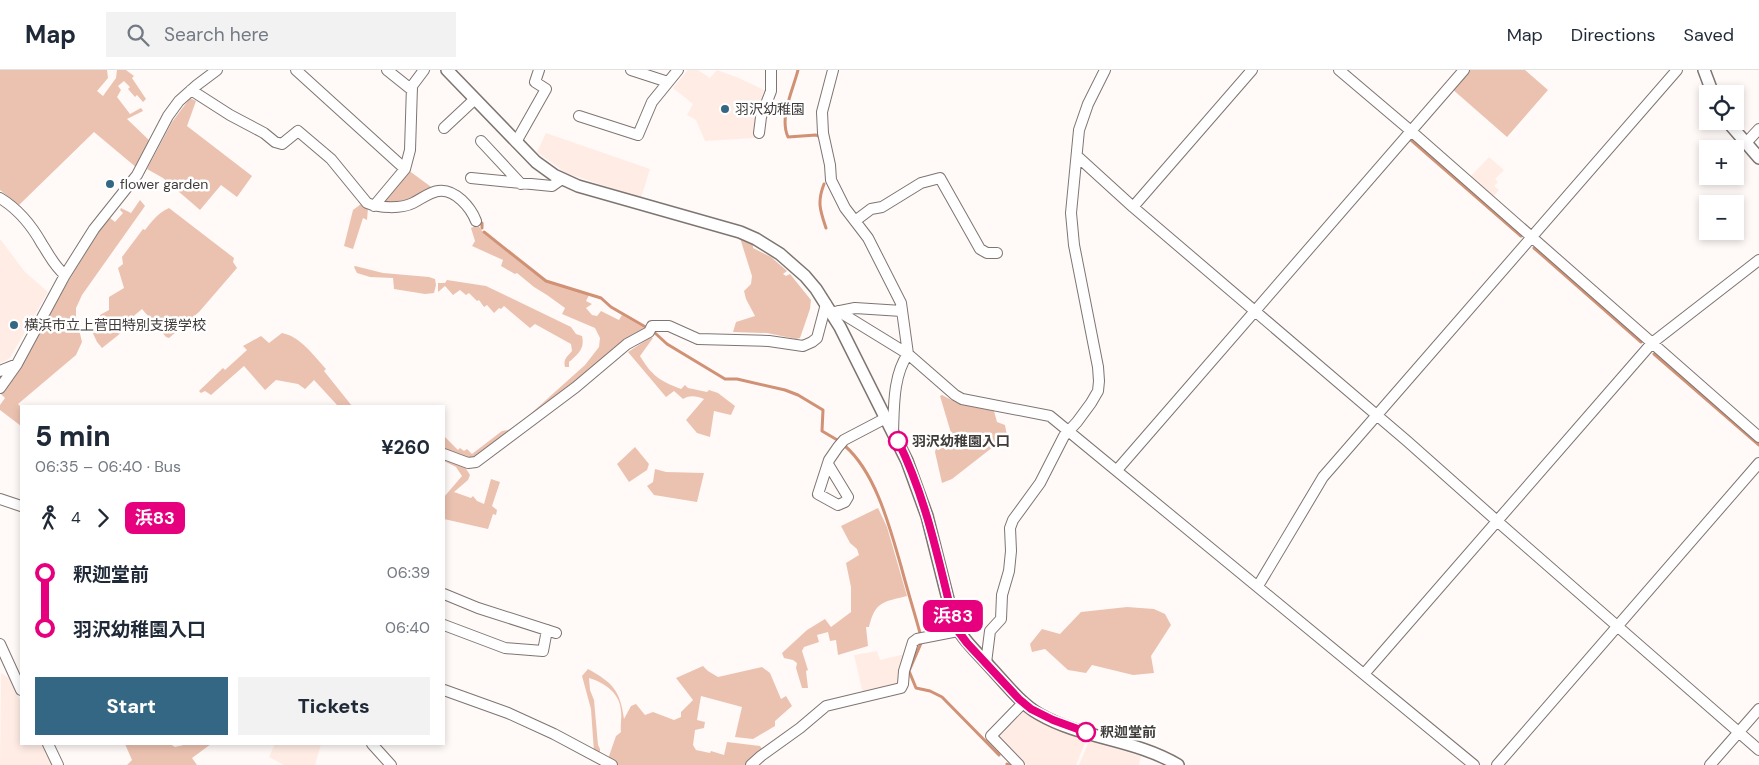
<!DOCTYPE html>
<html lang="en">
<head>
<meta charset="utf-8">
<style>
  :root { --surface:#fff; --page:#f2f2f3; --text:#1f2937; --muted:#747a83; --line:#e0e1e3; --accent:#336783 }
  body { margin:0; font-family:"DM Sans","Noto Sans JP",sans-serif; background:var(--page); color:var(--text); height:100vh; display:flex; flex-direction:column; font-size:19px; white-space:nowrap }
  * { box-sizing:border-box; margin:0 }
  p { font-size:16px; color:var(--muted) }
  .icon { flex:none; width:28px; height:28px; fill:none; stroke:currentColor; stroke-width:2; stroke-linecap:round; stroke-linejoin:round }
  .map { position:relative; flex:1; overflow:hidden }
  .drawer { position:absolute; left:20px; top:335px; width:425px; height:340px; display:flex; flex-direction:column; background:var(--surface); border-radius:0px; box-shadow:0 2px 8px #0003 }
  .drawer>* { flex:none }
  .badge { padding:0 10px; border-radius:8px; font-size:18px; line-height:32px }
  .buttons { position:absolute; left:1699px; top:15px; display:grid; gap:10px }
  .buttons a { display:grid; place-items:center; width:45px; height:45px; border-radius:0px; background:var(--surface); box-shadow:0 2px 8px #0003; font-size:25px }
  .map>.badge { position:absolute; translate:-50% -50%; box-shadow:0 0 0 2px #fff }
  .legs { display:flex; align-items:center; gap:8px; height:55px; padding:0 15px; font-size:16px }
  .legs p { margin-inline-start:auto }
  .headline { display:flex; align-items:center; justify-content:space-between; height:85px; padding:0 15px }
  h1 { font-size:28px; font-weight:800; line-height:38px }
  .button { display:flex; gap:10px; margin-top:auto; padding:10px 15px }
  .button a { flex:1; height:58px; border-radius:0px; background:var(--accent); color:#fff; font-size:20px; font-weight:800; line-height:58px; text-align:center }
  .button a+a { background:var(--page); color:var(--text) }
  ul { padding:0 15px; list-style:none }
  li { display:flex; align-items:center; gap:18px; height:55px; font-size:19px }
  li i { display:grid; place-items:center; width:8px; height:100%; margin:0 6px; background:currentColor }
  li i::after { content:''; width:12px; height:12px; margin:-6px; border:4px solid; border-radius:50%; background:var(--surface) }
  li p { margin-inline-start:auto }
  li:first-child i { background:linear-gradient(#0000 50%,currentColor 0) }
  li:last-child i { background:linear-gradient(currentColor 50%,#0000 0) }
  header { display:flex; align-items:center; gap:30px; box-sizing:border-box; height:70px; padding:0 25px; background:var(--surface); border-bottom:1px solid var(--line) }
  header strong { font-size:24px }
  nav { display:flex; gap:28px; margin-inline-start:auto; font-size:18px }
  .search { width:350px; height:45px; background:var(--page); display:flex; align-items:center; gap:12px; box-sizing:border-box; padding:0 18px; border-radius:0px; color:var(--muted); font-size:19px }
  .map>svg:first-child { display:block }
  .built { fill:#ffede5 }
  .green { fill:#ebc2b0 }
  .lines { fill:none; stroke-linecap:round; stroke-linejoin:round }
  .stream { stroke:#d09175; stroke-width:3 }
  .minor-casing { stroke:#7e7572; stroke-width:12 }
  .tertiary-casing { stroke:#7e7572; stroke-width:14 }
  .minor { stroke:#fff; stroke-width:10 }
  .tertiary { stroke:#fff; stroke-width:11 }
  .line-1-casing { stroke:#fff; stroke-width:11 }
  .line-1 { stroke:#e6007e; stroke-width:8 }
  .poi-dot { fill:#336783; stroke:#fff; stroke-width:2 }
  .stop-1-dot { fill:#fff; stroke:#e6007e; stroke-width:2.5 }
  .labels { text-anchor:middle; dominant-baseline:central; stroke-width:5; stroke-linejoin:round; paint-order:stroke }
  .poi-label { font-size:14px; fill:#403c3a; stroke:#fff; text-anchor:start }
  .stop-label { font-size:14px; font-weight:bold; fill:#403c3a; stroke:#fff; text-anchor:start }
</style>
</head>
<body>
<header>
<strong>Map</strong>
<div class="search"><svg class="icon" aria-label="search" viewBox="0 0 24 24"><circle cx="10" cy="10" r="6"/><path d="M15 15l6 6"/></svg>Search here</div>
<nav><a>Map</a><a>Directions</a><a>Saved</a></nav>
</header>
<div class="map">
<svg width="1759" height="695" viewBox="0 0 1759 695">
  <rect width="100%" height="100%" fill="#fff9f7"/>
  <!-- built -->
  <path class="built" d="M688,0h10l12,8 7,-8 22,8 25,12 -7,24 -3,15 1,9 -50,3 -9,-21 -9,-5 6,-11 -20,-16z
    M546,63l104,36 -9,29 -75,-25 -29,-21z
    M1489,87l15,13 -9,9 3,3 -4,4 5,4 -6,7 -23,-20z
    M0,169l25,33 23,20 -38,66 -10,6z
    M877,581l3,9 25,-6 -8,32 -34,8 -9,-39z
    M1,603l9,6 11,23v42h21l11,21h-53z
    M1023,638l16,11 47,21 -10,25h-48l-6,-3 -26,-25z
    M1089,671l52,15 -2,9h-60z
    M275,674h46l-6,21h-31l-15,-8z"/>
  <!-- green -->
  <path class="green" d="M0,0h107l1,8 -11,13 6,5 13,-18 1,-8h9l8,6 -2,2 14,21 -3,3 -6,-7 -2,2 -7,-8 2,-2 -6,-6 -6,5 3,4 -4,7 13,17 11,-6 2,3 -16,8 24,23 -14,26 -43,-36 -75,73 -19,-15z
    M1467,0h58l23,20 -41,47 -56,-49z
    M190,28l6,3 -9,25 65,50 -15,21 -16,-12 -21,25 -37,-32 -16,-9 25,-47z
    M408,100l26,19 -23,12 -32,3z
    M140,130l5,6 -63,89 -6,13v9l6,25 -6,13 -58,49 3,3v19l-21,-16v-5l5,-7 -5,-5c23,-22 30,-47 46,-74 17,-30 35,-59 54,-89l10,-12 5,4 8,-9 -3,-3 1,-2 10,5z
    M361,134l2,3 5,1 -1,12 -4,-2 -10,31 -9,-3 9,-36z
    M169,138l65,50 -1,4 4,6 -38,44 -30,26 -3,-1 -24,-28 -19,16 3,4 -24,19 -5,-6 -6,-13 9,-5v-9l9,-5v-13l15,-9 -6,-20 5,-4 -1,-7 21,-28 2,1c7,-9 13,-17 24,-22z
    M478,155l6,9 61,47 44,14 -3,6 6,3 -6,4 6,7 5,1 4,-5 18,9 3,-5 24,14 -137,106 -35,22 -5,1 -25,-9v-13l14,14 2,-2 4,3 3,-2 5,5 30,-23 6,-1 9,-4 68,-61 14,-18 1,-9 -5,-10 -33,-14 3,-6 -18,-13 -13,-8 -17,-14 -2,1 -14,-8 2,-6 -31,-14 3,-5 -4,-13z
    M740,168l13,6v4l18,9 16,14 -4,3 3,2 4,-2 21,26 -1,9 -10,29 -4,1 -29,-6 -34,-1 3,-10 19,-6 -9,-17 -2,-8 7,-7 1,-8z
    M355,196l28,7 46,4 6,2 1,6 -2,8 -9,1 -31,-5 -1,-11 -23,-1 -13,-4 -3,-6z
    M447,210l39,6 85,41 5,7 6,2c3,13 -4,18 -13,26v5h-4c-2,-8 2,-10 7,-16l-1,-7 -36,-20 -5,4 -26,-22 -3,3 -2,-1 -5,5 -7,-8 -3,2 -5,-7 -2,1 -8,-8 -3,2 -6,-5 -7,5 -8,-9 -7,6v-9h7z
    M282,263c19,4 31,22 44,36l-2,2 28,35h-14l-24,-26 -9,9 -7,-5 -22,-4 -11,10 -21,-24 -33,29 -6,-4 -4,2 -2,-2 24,-23 2,2 22,-20 -4,-4 18,-10 8,7z
    M651,267l2,1 -13,18c12,20 20,25 41,33l4,-4 3,3 19,4 2,-2 9,3 17,13 -4,9 -17,-4 -4,26 -13,-4 -11,-13 18,-21c-8,-3 -14,-4 -21,0l-9,-8 -8,6 -38,-45z
    M942,325l17,9 35,7 3,11 8,3 2,11 -55,43 -10,4 -7,-31 4,-14 12,-5 -11,-37z
    M635,377l14,17 -2,6 -18,12 -12,-18z
    M444,387l19,7 7,11 -2,5 -14,12 17,6 2,-2 4,5 7,3 7,-25 9,3 -8,24 5,4 -1,5 -3,-1 -5,15 -44,-10v-22l18,-21 -6,-9 -12,-6z
    M655,399l11,3 38,1 -7,29 -43,-7 -7,-9 6,-4z
    M878,438l9,19 20,69c-23,6 -32,5 -38,31h-3l2,19 -30,9 -2,-15 -6,1 -2,-9 -11,3 2,7 -15,5 -2,4 6,19 -2,1 2,17h-6l-6,-20 1,-5 -4,-3 -9,-2 -2,-5 25,-23 18,-11 6,8 20,-15v-25l-5,-24 13,-8 -2,-6 -7,-6 -9,-17z
    M1127,537l27,2 11,5 6,11 -20,31 3,17 -21,2 -41,-10 -6,8 -18,-3 -23,-21 -13,3 -2,-8 12,-15 18,5 21,-22z
    M703,596l5,5 10,6 44,-10 8,6 11,26 5,-3 6,10 -17,15v5l-22,13 -18,-2 7,-30 -41,-11 -4,24 8,2 -1,6 -9,2 -2,15 3,5 14,3 1,-2 13,4 3,-13 33,4 2,3 -16,16h-128l-10,-6 8,-23 5,-4c-1,-7 1,-14 0,-21 -1,-18 -16,-28 -32,-33l1,12 4,10 4,45 2,4v6l-6,-3 -3,-43 -9,-33 6,-7c25,14 32,21 36,50l7,-13 5,-2 9,11 8,-3 21,8 7,-3v-5l12,-12 -17,-22z
    M125,674h45l5,3 13,-3h23l-19,14 5,7h-70l5,-5z"/>
  <g class="lines">
    <!-- stream -->
    <path class="stream" d="M798,0c-5,20 -19,47 -10,67l28,-2 2,1
      M1411,70l110,96
      M824,114c-7,18 -4,26 2,44
      M482,153v5
      M484,162l62,49 55,17 10,9 38,22
      M1534,178l107,94
      M655,263l12,11 58,35h12l48,11 13,5 25,15 -1,21 17,10
      M1654,284l105,91
      M845,376c31,27 45,82 56,120 6,23 13,45 19,67
      M922,571l-13,30 7,17 14,3 12,6 57,58
      M1007,694l2,1"/>
    <defs>
      <path id="minor" d="M296,0l109,99
        M387,0l25,20
        M631,0l37,12
        M833,0l-11,42 1,21 7,32 1,15 14,28 23,30 33,65 7,51c-15,21 -14,53 -15,78
        M1339,0l72,61 348,306
        M191,20l39,25 34,18 11,9 7,2 16,-13 33,28 36,44c12,5 34,6 46,0 8,-4 17,-11 25,-12 17,-3 33,17 38,30
        M579,46l59,19 14,-33 26,-32
        M444,58l31,-29
        M759,63l2,-16 10,-26v-21
        M481,71l40,43
        M516,72l30,-53 -11,-7 4,-12
        M1745,74l14,-15
        M1077,86l56,51 274,234 90,80 262,229
        M471,108l81,8 10,-7
        M0,128c18,11 32,28 42,46 8,12 12,22 23,31
        M374,136l31,-37 5,-19 2,-64 12,-16
        M1133,137l119,-137
        M855,151l16,-12 11,-2 39,-24 19,-5 40,71 7,4h10
        M838,241l70,43 47,41 7,4 88,17 424,349
        M835,242l20,-4 47,3
        M0,301l17,-7 48,-89 29,-46 43,-54 31,-59 11,-15 18,-16 20,-15
        M0,318l17,-24
        M444,384l24,9 8,-1 100,-75 51,-43 22,-12 3,-6h17l29,13 71,2 34,5 9,-4 5,-4 9,-34
        M828,394l20,33 -3,5 -7,3 -20,-11 11,-34 9,-13 6,-7 42,-22
        M1117,400l347,-400
        M0,429l21,7
        M1258,516l65,-109 354,-407
        M444,524l34,14 78,25
        M444,555l61,23 38,3 4,-21
        M0,574l21,46
        M986,593l4,-32 11,-12 1,-24 7,-24 2,-20 -1,-23 3,-8 27,-37 24,-47 13,-14 14,-19 7,-12 1,-10 -1,-14 -24,-122 -3,-32 8,-83 9,-26 17,-34
        M1364,604l288,-331 107,-83
        M444,620l64,23 46,21 58,31
        M48,674l10,21
        M372,674l19,21
        M751,695l10,-9 39,-28 26,-22 75,-18 2,-4 1,-13 9,-29 4,-3 41,-8
        M1019,695l-28,-29 33,-34
        M1497,695l262,-302
        M1710,695l49,-56"/>
      <path id="tertiary" d="M447,0l89,92 18,13 24,11 162,46 16,7 24,15 25,22 11,13 24,38 67,134 20,55 26,103c8,20 23,32 37,48 15,16 30,36 49,47 43,25 96,25 139,51
        M1704,0l9,24
        M1727,51l32,37"/>
    </defs>
    <!-- minor casing -->
    <use href="#minor" class="minor-casing"/>
    <!-- tertiary casing -->
    <use href="#tertiary" class="tertiary-casing"/>
    <!-- minor -->
    <use href="#minor" class="minor"/>
    <!-- tertiary -->
    <use href="#tertiary" class="tertiary"/>
  </g>
  <g class="lines">
    <defs>
      <path id="line-1" d="M898,371c28,57 40,117 55,178l5,12 9,12 52,56 12,10 22,11 33,12"/>
    </defs>
    <!-- line-1 casing -->
    <use href="#line-1" class="line-1-casing"/>
    <!-- line-1 -->
    <use href="#line-1" class="line-1"/>
  </g>
  <!-- markers -->
  <g class="poi-dot">
    <circle cx="725" cy="39" r="5"/>
    <circle cx="110" cy="114" r="5"/>
    <circle cx="14" cy="255" r="5"/>
  </g>
  <g class="stop-1-dot">
    <circle cx="898" cy="371" r="9"/>
    <circle cx="1086" cy="662" r="9"/>
  </g>
  <g class="labels">
    <!-- poi labels -->
    <g class="poi-label">
      <text x="735" y="39">羽沢幼稚園</text>
      <text x="120" y="114">flower garden</text>
      <text x="24" y="255">横浜市立上菅田特別支援学校</text>
    </g>
    <!-- stop labels -->
    <g class="stop-label">
      <text x="912" y="371">羽沢幼稚園入口</text>
      <text x="1100" y="662">釈迦堂前</text>
    </g>
  </g>
</svg>
<div class="buttons">
<a><svg class="icon" aria-label="locate" viewBox="0 0 24 24"><circle cx="12" cy="12" r="6"/><path d="M12 2v4M12 18v4M2 12h4M18 12h4"/></svg></a>
<a>+</a>
<a>−</a>
</div>
<b class="badge" style="left:953px;top:546px;background:#e6007e;color:#fff">浜83</b>
<section class="drawer">
<div class="headline"><div><h1>5 min</h1><p>06:35 – 06:40 · Bus</p></div><b>¥260</b></div>
<div class="legs"><svg class="icon" aria-label="walk" viewBox="0 0 24 24"><circle cx="13" cy="4" r="2"/><path d="M13 8l-2 6 4 7M11 14l-3 7M7 12l3-4h3l4 4"/></svg>4<svg class="icon" aria-label="forward" viewBox="0 0 24 24"><path d="M9 5l7 7-7 7"/></svg><b class="badge" style="background:#e6007e;color:#fff">浜83</b></div>
<ul>
<li><i style="color:#e6007e"></i><b>釈迦堂前</b><p>06:39</p></li>
<li><i style="color:#e6007e"></i><b>羽沢幼稚園入口</b><p>06:40</p></li>
</ul>
<div class="button"><a>Start</a><a>Tickets</a></div>
</section>
</div>
</body>
</html>
